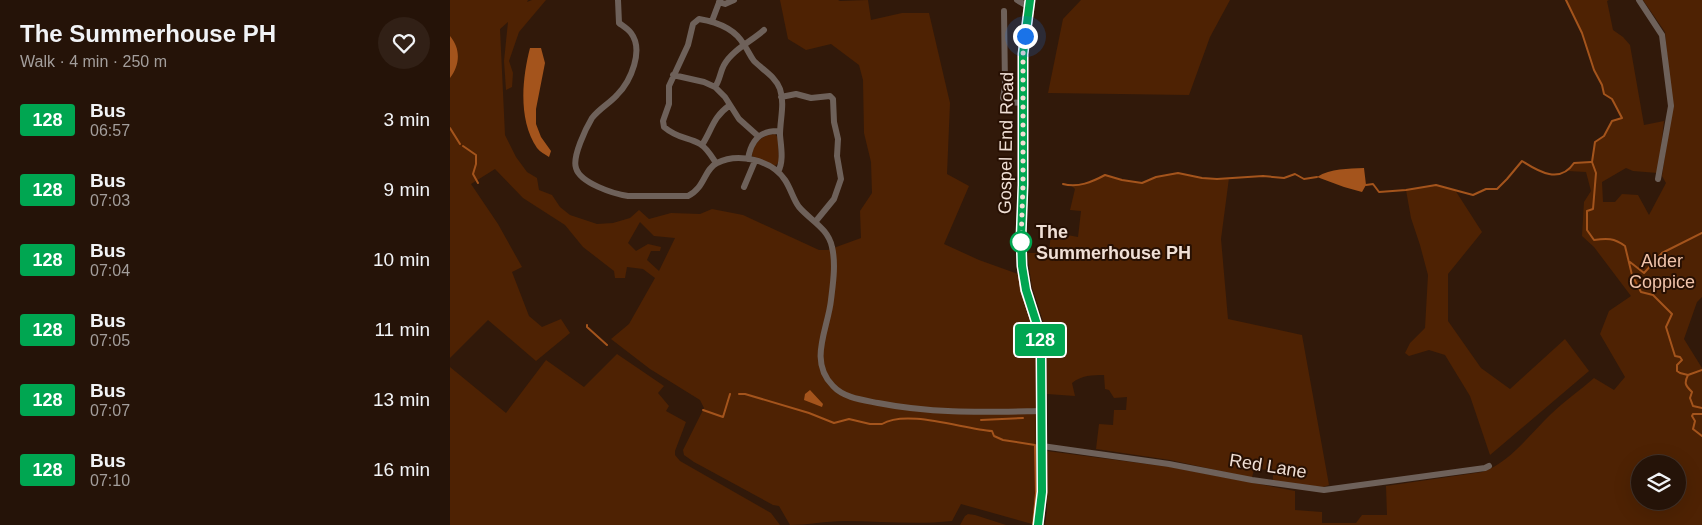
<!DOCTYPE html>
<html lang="en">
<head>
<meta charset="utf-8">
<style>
  :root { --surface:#251308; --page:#312016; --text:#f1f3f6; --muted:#a39e9c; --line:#423229 }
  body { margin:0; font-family:Helvetica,sans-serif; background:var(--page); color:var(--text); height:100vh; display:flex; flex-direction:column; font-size:19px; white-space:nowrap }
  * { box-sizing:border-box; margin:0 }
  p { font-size:16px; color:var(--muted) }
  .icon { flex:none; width:28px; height:28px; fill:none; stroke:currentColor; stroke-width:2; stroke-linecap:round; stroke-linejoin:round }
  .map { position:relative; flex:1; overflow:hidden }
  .sheet { display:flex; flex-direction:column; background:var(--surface); width:450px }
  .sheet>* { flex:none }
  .badge { padding:0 10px; border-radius:4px; font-size:18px; line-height:32px }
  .tools { position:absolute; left:1181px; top:455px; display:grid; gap:10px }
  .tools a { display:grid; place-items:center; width:55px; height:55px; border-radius:50%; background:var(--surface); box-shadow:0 5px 20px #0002,0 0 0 1px var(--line); font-size:25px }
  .you { position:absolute; width:25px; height:25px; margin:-12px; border:4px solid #fff; border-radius:50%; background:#1a73e8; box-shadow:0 0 0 8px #1a73e833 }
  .map>.badge { position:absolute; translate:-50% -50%; box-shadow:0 0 0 2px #fff }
  .round { display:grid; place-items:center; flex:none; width:52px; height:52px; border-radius:26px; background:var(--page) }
  .headline { display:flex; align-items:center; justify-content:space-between; height:85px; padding:0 20px }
  h1 { font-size:24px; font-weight:800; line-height:38px }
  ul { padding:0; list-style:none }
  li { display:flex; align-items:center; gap:15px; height:70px; padding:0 20px }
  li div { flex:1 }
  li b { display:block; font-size:19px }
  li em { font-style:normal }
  li .badge { min-width:55px; font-weight:700; text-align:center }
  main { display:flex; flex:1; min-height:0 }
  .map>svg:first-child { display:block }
  .green { fill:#4e2203; fill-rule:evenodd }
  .water { fill:#a4541c }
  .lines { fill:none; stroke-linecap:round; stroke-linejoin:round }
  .stream { stroke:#a4541c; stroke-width:2 }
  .minor { stroke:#6e615a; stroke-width:6 }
  .primary { stroke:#bea293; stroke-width:10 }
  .line-casing { stroke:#fff; stroke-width:11 }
  .line { stroke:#00a651; stroke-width:8 }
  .walk { stroke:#f0dfd5; stroke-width:5; stroke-dasharray:0 9 }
  .stop-dot { fill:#fff; stroke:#00a651; stroke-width:2.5 }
  .labels { text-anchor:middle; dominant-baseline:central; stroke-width:4; stroke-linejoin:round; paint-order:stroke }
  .street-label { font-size:18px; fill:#f0dfd5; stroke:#271003 }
  .stop-label { font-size:18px; font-weight:bold; fill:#f0dfd5; stroke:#271003; text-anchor:start }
  .park-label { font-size:18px; fill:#f0c3aa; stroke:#271003 }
</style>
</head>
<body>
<main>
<section class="sheet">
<div class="headline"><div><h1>The Summerhouse PH</h1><p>Walk · 4 min · 250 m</p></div><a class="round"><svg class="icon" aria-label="heart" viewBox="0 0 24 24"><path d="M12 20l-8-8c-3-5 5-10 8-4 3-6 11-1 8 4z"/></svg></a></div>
<ul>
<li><span class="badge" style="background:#00a651;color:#fff">128</span><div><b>Bus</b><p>06:57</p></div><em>3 min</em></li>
<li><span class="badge" style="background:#00a651;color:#fff">128</span><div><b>Bus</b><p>07:03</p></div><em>9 min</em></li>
<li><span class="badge" style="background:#00a651;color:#fff">128</span><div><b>Bus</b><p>07:04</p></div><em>10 min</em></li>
<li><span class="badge" style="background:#00a651;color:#fff">128</span><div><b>Bus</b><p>07:05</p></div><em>11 min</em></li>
<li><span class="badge" style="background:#00a651;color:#fff">128</span><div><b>Bus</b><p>07:07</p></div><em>13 min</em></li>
<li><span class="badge" style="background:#00a651;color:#fff">128</span><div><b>Bus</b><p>07:10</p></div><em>16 min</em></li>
</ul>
</section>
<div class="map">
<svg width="1252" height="525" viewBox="0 0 1252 525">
  <rect width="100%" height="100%" fill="#31190a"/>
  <!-- green -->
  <path class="green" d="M0,0h78l-1,2 5,-2h14l-27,32 -10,29 4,12 -1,14 -6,3 -2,-29 4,-39 -8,7 5,106 11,22 11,15 10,6 2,12 13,5 8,12 10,8 27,9 16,-1 17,-5 9,-8 10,9 22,-6 29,1 12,-5 31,6 76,35h9l33,-12 -1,-27 12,-18 -1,-31 -7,-29 -1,-53 -4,-15 -28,-21 -25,6 -18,-11 -8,-39h58l2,1 28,-1 3,20 31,-7h27l21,90 -3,71 22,12 -25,58 35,16 42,15 15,70 1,101 -2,64 -3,14 -71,-20 -9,17c-36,4 -72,0 -108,0 -18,0 -36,4 -54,4l-11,-19 -6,-1 -79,-43 -10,-7 -1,-5 21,-42 -4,-8 -50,-31 -39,-30 18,-15 26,-46 -12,-9 -16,-2 -2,11h-10l-1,-7 -31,-24 -18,-22 -42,-27 -28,-29 -24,15 27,40 24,43 -10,5 17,44 13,11 19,-8 9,14 -34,28 -48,-41 -38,38zM190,222l14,14 21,2 -16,33 -12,-11 4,-9h9l1,-4 -13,-3 -12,7 -8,-8z
    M631,0h149l-20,37 -21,58 -141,-2 15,-74z
    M1116,0h43l-2,1 6,29 10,7 7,8 14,80 20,-4 -6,52 -25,-2 -7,-3 -24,14 1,20h12l7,-8 16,1 11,20 17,-32 -4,-7 10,-68 -7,-76 -22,-32h59v297l-5,5 -13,37 18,29v157h-657l2,-15v-59l123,16 125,24v19l27,2v11h34l6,-8h25l-1,-29 96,-14c26,-9 43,-32 62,-51 15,-16 34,-29 50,-43l20,12 11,-13 -25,-43 9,-23 22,-15 -37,-49 -12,-11 2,-34 7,-11 -5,-19 -18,-1 6,-8 18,-1 3,-20 9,-6 8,-15 9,-3 -9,-19 -8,-5 -2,-9 -8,-15 -12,-37zM1190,464h38v37h-38z
    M325,134l3,4 1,24 -4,4 -23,-10c1,-13 10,-21 23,-22z
    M728,173l24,5h27l-8,61 7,80 74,16 27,150 -6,2 -50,-6v-11l-19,-1 -2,9 -82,-18 -74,-11 3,-25 14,1 1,-15h12l1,-13 -13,1 -5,-8 -4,-1 -1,-14c-12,0 -22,0 -32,8l3,13 -28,-2v-43l-4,-30 -11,-34 -5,-34h22l2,-21 27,5 3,-26 -11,-1 5,-21 -3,-3 21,-4 12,-7 17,5 20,3 14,-6z
    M986,185l19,5 27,42 -34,42v47l33,47 29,21 55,-50 24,32 -99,84 -20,-59 -25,-41 -16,-5 -20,6 -4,-3 5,-10 15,-15 3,-53 -8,-30 -9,-27 -5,-28z
    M167,354l47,32 -6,7 11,13 -3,5 20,11 -11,29v4l5,6 91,52 9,12h-330v-158l56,46 40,-53 38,27z
    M518,514l7,1 31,10h-46l5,-9z"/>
  <!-- water -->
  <path class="water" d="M0,36c11,13 10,29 0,42z
    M80,48h11l4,15 -9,46v15l5,13 10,14 -2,6c-4,-3 -9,-5 -12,-9 -19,-28 -15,-69 -7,-100z
    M914,168l2,17 -4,7 -18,-5 -27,-10c14,-9 31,-8 47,-9z
    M360,390l13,14 -1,3 -18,-7 1,-6z"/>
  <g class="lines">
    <!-- stream -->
    <path class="stream" d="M1116,0l16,33 12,37 8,15 2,9 8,5 10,19 -10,3 -8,15 -9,6 -3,20 4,11 -3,36 -6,2v19l7,10c13,-2 20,-2 31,6l7,29 9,17 12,3 19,19 -6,13 9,29 5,1 2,3 -5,5v6l3,2 8,2c-4,8 -3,10 4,17l-2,6 3,8 9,2
      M0,128l10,16
      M13,146l13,9v9l-3,10 5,9
      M613,184c15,4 29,-2 42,-9l17,5 20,3 14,-6 22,-4 24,5 15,1 46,-3 21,2 11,-4 9,5 13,-2
      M916,185l7,-1 6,8 27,-2 30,-5 37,10 13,-6h11l10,-10 15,-18c17,11 38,23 52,2l17,-1
      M1180,262l14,11 18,-20 40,-20
      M137,325v2l20,18
      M1238,375l14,-5
      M289,394h6l64,19 25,10 15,-4 21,5h12c25,-15 81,5 110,7l2,5 9,4 32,5 1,48 -3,32
      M253,410l20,7 7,-23
      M1252,414h-9l-1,2 3,5 -2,8 9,7
      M531,420l42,-2"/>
    <!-- minor -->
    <path class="minor" d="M168,0l1,23c4,3 9,6 12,10 13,17 0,48 -14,62 -7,8 -18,14 -25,23 -6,10 -20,39 -16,50 4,15 38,26 52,28h60c17,-8 16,-27 29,-33 21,-11 55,-3 68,17 6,9 8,19 14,27 12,14 29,21 33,40 4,17 1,36 -1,53 -3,29 -23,61 2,86 11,12 30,14 45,17 56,11 106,9 163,8
      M567,0l12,7
      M1189,0l23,35 9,71 -13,73
      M269,2l6,2 9,-4
      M554,11l1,75 -2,12 5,4 15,1
      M262,21l8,-21
      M223,75l31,7 11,5 10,10 14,22 19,17
      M265,87c5,-7 5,-15 9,-22 8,-15 28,-24 40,-35
      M331,97l15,-3 15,4 19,-2 3,3 1,23 4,17 -1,17 4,23 -7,20 -18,22
      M252,145c11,-17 10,-27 28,-40
      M298,159c3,-19 12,-29 32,-28
      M266,163c-4,-6 -9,-15 -16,-19 -12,-7 -22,-5 -36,-17l-1,-6 6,-17v-18l19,-41 5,-21 6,-5c18,3 36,9 45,26 4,5 6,11 10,16 9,9 21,15 26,28 5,15 0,30 0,46 1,12 4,26 -2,37
      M294,187l11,-26
      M592,446l127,18 83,16 72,10 161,-22 4,-2"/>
    <!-- primary -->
    <path class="primary" d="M580,0l-7,54v131l-2,52 1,29 3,24 15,44 1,19 1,139 -4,33"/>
  </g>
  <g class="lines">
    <defs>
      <path id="line" d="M580,0l-7,54v131l-2,52 1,29 4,24 14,44 1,18 1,140 -4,33"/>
    </defs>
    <!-- line casing -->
    <use href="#line" class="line-casing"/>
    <!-- line -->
    <use href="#line" class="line"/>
    <!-- walk -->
    <path class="walk" d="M571,242l2,-57v-131l2,-18"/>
  </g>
  <!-- markers -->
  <circle class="stop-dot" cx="571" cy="242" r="10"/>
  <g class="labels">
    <!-- street labels -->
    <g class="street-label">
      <text transform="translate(556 143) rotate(-89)">Gospel End Road</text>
      <text transform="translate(818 466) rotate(9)">Red Lane</text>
    </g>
    <!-- stop labels -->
    <g class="stop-label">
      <text x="586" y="232">The<tspan x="586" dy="21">Summerhouse PH</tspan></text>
    </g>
    <!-- park labels -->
    <g class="park-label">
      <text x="1212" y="261">Alder<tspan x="1212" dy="21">Coppice</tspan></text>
    </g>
  </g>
</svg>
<div class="tools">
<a><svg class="icon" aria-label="layers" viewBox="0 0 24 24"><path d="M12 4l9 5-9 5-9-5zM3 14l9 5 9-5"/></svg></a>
</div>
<div class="you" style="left:575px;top:36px"></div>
<b class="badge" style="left:590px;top:340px;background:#00a651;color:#fff">128</b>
</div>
</main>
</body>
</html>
